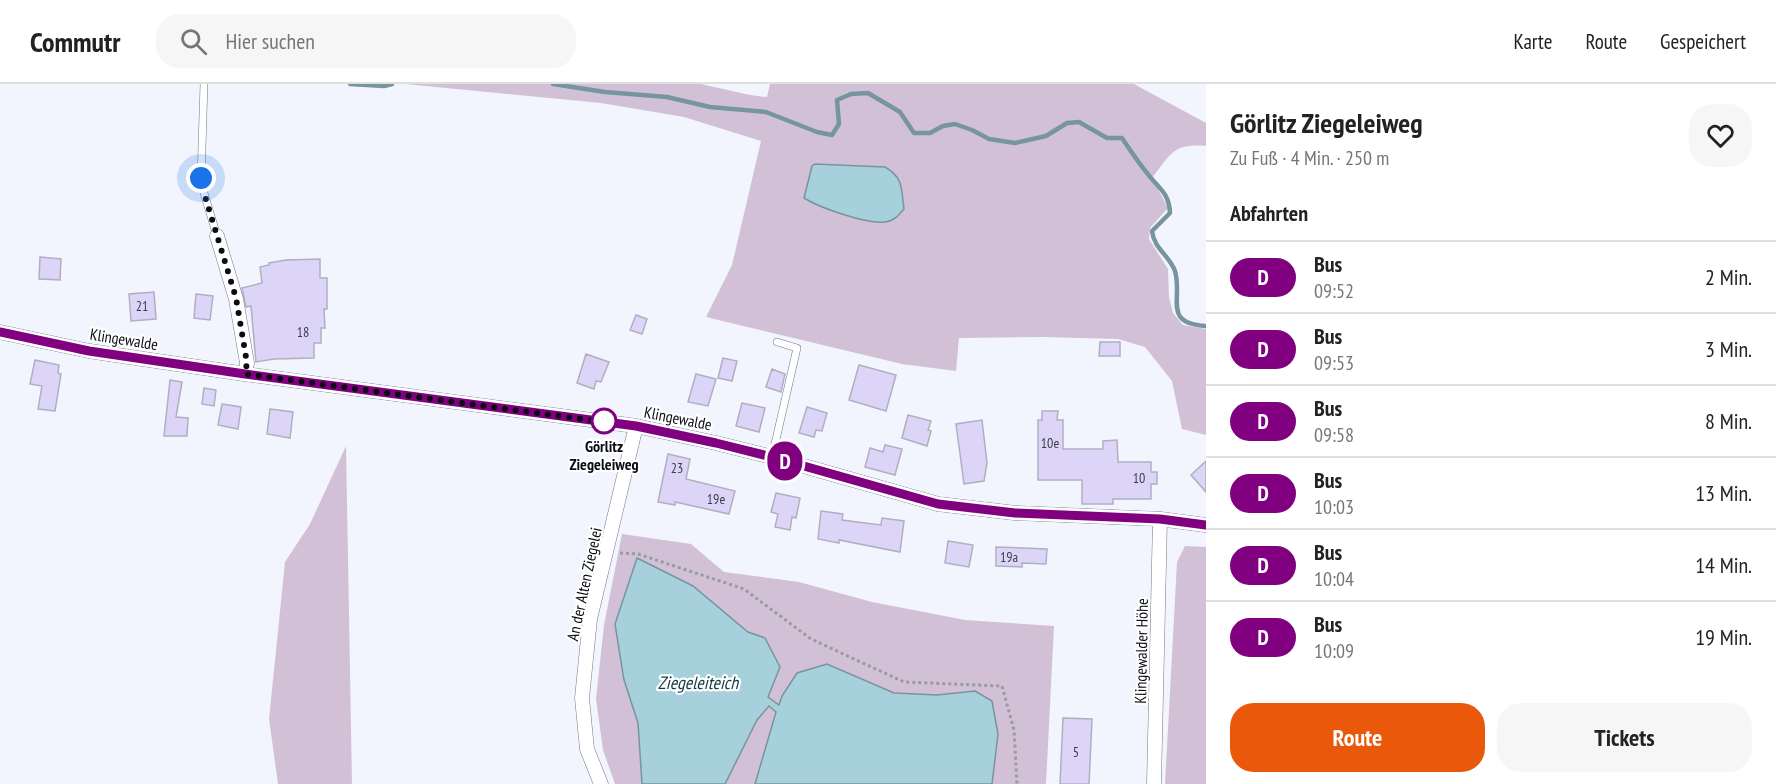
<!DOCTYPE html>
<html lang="de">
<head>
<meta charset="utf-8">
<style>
  :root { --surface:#fff; --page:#f6f6f6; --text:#222; --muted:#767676; --line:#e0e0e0; --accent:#ea580c }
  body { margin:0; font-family:"PT Sans Narrow",sans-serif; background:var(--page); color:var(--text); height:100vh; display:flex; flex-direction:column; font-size:22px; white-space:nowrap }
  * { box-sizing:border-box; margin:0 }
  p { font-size:20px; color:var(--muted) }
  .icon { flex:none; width:33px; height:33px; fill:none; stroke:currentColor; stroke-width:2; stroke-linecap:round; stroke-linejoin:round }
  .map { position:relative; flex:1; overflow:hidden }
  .details { display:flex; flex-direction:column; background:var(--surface); width:570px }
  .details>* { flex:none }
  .badge { padding:0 12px; border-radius:20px; font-size:21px; line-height:39px }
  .you { position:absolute; width:30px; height:30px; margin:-15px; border:4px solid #fff; border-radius:50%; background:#1a73e8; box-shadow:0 0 0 9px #1a73e833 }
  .map>.badge { position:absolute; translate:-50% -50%; box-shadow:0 0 0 3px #fff }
  h2 { padding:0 24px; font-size:22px; line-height:54px }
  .round { display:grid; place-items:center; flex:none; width:63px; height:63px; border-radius:24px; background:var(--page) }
  .overview { display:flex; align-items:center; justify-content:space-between; height:102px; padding:0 24px }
  h1 { font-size:28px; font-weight:700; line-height:45px }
  .button { display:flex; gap:12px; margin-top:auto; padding:12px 24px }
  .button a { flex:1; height:69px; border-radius:24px; background:var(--accent); color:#fff; font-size:24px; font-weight:700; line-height:69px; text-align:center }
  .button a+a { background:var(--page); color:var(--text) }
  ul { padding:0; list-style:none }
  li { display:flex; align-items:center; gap:18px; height:72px; padding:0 24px; border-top:2px solid var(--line) }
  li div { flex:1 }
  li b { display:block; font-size:22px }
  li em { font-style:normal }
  li .badge { min-width:66px; font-weight:700; text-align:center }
  header { display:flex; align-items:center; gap:36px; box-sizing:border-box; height:84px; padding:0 30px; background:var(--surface); border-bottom:2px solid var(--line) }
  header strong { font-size:28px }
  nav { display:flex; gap:33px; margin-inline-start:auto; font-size:21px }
  .search { width:420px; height:54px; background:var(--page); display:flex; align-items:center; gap:15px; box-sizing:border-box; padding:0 21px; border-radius:24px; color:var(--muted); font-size:22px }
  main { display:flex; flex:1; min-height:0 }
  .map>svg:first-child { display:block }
  .green { fill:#d2c1d6 }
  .water { fill:#a6d0dc; stroke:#77959f; stroke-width:1.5 }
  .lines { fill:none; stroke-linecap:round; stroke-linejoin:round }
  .stream { stroke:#77959f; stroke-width:4.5 }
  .building { fill:#dcd5f8; stroke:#b1aec0; stroke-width:1.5 }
  .service-casing { stroke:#737989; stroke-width:8 }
  .minor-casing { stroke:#737989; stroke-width:15 }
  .path { stroke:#989ba2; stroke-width:3; stroke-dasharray:3 3; stroke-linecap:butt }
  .service { stroke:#fff; stroke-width:7 }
  .minor { stroke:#fff; stroke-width:14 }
  .line-casing { stroke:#fff; stroke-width:14 }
  .line { stroke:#800080; stroke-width:9 }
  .walk { stroke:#0a0c12; stroke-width:6; stroke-dasharray:0 10.8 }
  .stop-dot { fill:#fff; stroke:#800080; stroke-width:3 }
  .labels { text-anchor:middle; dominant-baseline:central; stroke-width:4.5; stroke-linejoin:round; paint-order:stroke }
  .number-label { font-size:14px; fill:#3e3e4c }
  .street-label { font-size:16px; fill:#0a0c12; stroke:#fff }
  .stop-label { font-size:16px; font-weight:bold; fill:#0a0c12; stroke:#fff }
  .water-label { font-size:18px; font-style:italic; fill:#143b45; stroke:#fff }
</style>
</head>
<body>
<header>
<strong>Commutr</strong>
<div class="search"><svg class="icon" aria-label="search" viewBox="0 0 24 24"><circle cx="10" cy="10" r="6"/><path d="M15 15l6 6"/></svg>Hier suchen</div>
<nav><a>Karte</a><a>Route</a><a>Gespeichert</a></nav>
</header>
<main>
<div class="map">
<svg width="1206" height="700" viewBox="0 0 1206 700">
  <rect width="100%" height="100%" fill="#f2f5fd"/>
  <!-- green -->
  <path class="green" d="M405,0h296l49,11 17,2 3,-13h364l72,39v23c-33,-3 -35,8 -54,32l16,30 -18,20 -1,11 19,30 1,28 4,16 10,12 23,4v106l-24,-6 -10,-48 -27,-34 -27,-8 -75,-2 -84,1 -3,33 -54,-7 -196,-47 26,-52 29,-124 -77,-24 -83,-14z
    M346,362l6,338h-74l-9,-65 16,-157 25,-38z
    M622,450l69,10 33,28 75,10 73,20 93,18 89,6 -8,158h-54l6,-50 -23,-43 -38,4 -43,-2 -67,-29 -48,41 -11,-8 -3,-59 -17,-6 -55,-46 -20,-9 -58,47 9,56 14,43 4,61h-27l-12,-34 -7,-51 8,-74z
    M1185,462l21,1v237h-41l12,-222z
    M769,622l7,6 -21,72h-30l32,-64z"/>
  <!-- water -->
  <path class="water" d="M815,80l70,3c19,11 16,22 19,42 -5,6 -10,12 -19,13 -19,2 -65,-14 -81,-24l8,-32z
    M637,474l56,28 55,46 17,6 15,29 -12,30 11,8 3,-9 15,-23 30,-9 67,29 43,2 38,-4 17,10 6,33 -6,50h-237l21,-72 -7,-6 -12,14 -32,64h-83l-4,-61 -14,-43 -9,-56z"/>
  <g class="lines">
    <!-- stream -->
    <path class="stream" d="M350,0l34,2 8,-2
      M553,0l52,8 62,5 43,10 56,5 51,20 15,3 7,-11 -2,-24 14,-6 17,-1 32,19 14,21h16l13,-7 12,-2 17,6 17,9 26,4 31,-7 21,-13 12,-1 28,16h15c8,12 16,24 25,35 11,15 22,19 23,40l-18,18c2,18 17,24 23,40 8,28 -13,52 31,55"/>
  </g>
  <!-- building -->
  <path class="building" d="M40,173l21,2 -1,21 -21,-1z
    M320,175v19h7v31h-3l1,19h-4v15h-7v15l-40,1 -18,3 -5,-56 -5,1 -4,-19 20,-5 -2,-16 9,-2v-2l17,-3z
    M154,208l2,27 -25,2 -2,-27z
    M196,210l17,2 -3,24 -16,-2z
    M636,231l11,4 -5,15 -12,-4z
    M1100,258h20v14h-21z
    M586,270l23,8 -8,20 -5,-1 -2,8 -17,-6z
    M723,274l14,3 -5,20 -14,-3z
    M35,276l24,5 -1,8 3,1 -6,37 -17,-2 4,-23 -12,-2z
    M859,281l37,10 -10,36 -37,-11z
    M772,285l13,5 -4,18 -15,-5z
    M696,290l20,5 -8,27 -20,-4z
    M170,296l12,2 -6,35 12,1 -1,18h-23z
    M204,304l12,2 -2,16 -12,-2z
    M742,319l23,5 -6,24 -23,-6z
    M222,320l19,3 -3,22 -20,-4z
    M807,323l20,6 -5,18 -6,-1 -2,7 -15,-4z
    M270,325l23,3 -3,26 -23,-4z
    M1042,327h16l-1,9h6v29h40v-8l14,-1 1,22h33v10h6v12h-6v15h-38v5h-31v-24h-44v-60h4z
    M908,331l23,6 -3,9 3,1 -4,15 -25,-8z
    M982,336l5,43 -3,18 -20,3 -8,-60z
    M885,361l17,4 -7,26 -30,-8 5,-19 13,4z
    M668,370l22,5 -4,20 49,12 -6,23 -54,-12v3l-17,-3z
    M1206,377v31l-15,-17z
    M776,409l24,5 -4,20 -4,-1 -2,13 -15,-3 3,-13 -7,-2z
    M821,427l22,3 -1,6 39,5 1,-7 22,3 -4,31 -61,-12v3l-21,-4z
    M948,457l25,4 -4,22 -24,-4z
    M996,463l51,2 -1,15 -24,-1v4l-26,-1z
    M1063,634l29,1 -3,65h-29z"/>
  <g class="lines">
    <defs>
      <path id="service" d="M204,0l-3,94 3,15 13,43
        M772,373l25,-109 -20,-6"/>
      <path id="minor" d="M217,152l19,63 11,64 -2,11
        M0,248l89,19 156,23 391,52 80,17 56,14 166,47 77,9 145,6 46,6
        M601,700l-14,-35 -5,-51 8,-79 46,-193
        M1154,700l6,-265"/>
    </defs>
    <!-- service casing -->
    <use href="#service" class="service-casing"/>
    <!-- minor casing -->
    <use href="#minor" class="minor-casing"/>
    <!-- path -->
    <path class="path" d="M620,469l18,1 106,35 67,50 93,43 98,4 12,44 3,54"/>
    <!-- service -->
    <use href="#service" class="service"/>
    <!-- minor -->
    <use href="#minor" class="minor"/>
  </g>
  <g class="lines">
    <defs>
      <path id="line" d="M0,248l89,19 156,23 391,52 80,17 56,14 166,47 77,9 145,6 46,6"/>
    </defs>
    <!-- line casing -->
    <use href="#line" class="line-casing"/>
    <!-- line -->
    <use href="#line" class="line"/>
    <!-- walk -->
    <path class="walk" d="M201,94l3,15 32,105 11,65 -2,11 367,49 -8,-2"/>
  </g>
  <!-- markers -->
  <circle class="stop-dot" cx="604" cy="337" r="12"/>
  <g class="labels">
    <!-- number labels -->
    <g class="number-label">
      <text x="142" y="222">21</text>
      <text x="303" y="248">18</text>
      <text x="1050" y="359">10e</text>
      <text x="677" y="384">23</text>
      <text x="1139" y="394">10</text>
      <text x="716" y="415">19e</text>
      <text x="1009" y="473">19a</text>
      <text x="1076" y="668">5</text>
    </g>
    <!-- street labels -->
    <g class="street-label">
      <text transform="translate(124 255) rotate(9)">Klingewalde</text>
      <text transform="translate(678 334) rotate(11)">Klingewalde</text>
      <text transform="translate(584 500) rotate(-78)">An der Alten Ziegelei</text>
      <text transform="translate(1141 567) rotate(-89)">Klingewalder Höhe</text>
    </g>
    <!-- stop labels -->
    <g class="stop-label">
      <text x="604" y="362">Görlitz<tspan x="604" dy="18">Ziegeleiweg</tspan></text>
    </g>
    <!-- water labels -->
    <g class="water-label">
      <text x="698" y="598">Ziegeleiteich</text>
    </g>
  </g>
</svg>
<div class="you" style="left:201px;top:94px"></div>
<b class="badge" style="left:785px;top:377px;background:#800080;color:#fff">D</b>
</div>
<section class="details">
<div class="overview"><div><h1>Görlitz Ziegeleiweg</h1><p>Zu Fuß · 4 Min. · 250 m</p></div><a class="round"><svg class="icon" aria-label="heart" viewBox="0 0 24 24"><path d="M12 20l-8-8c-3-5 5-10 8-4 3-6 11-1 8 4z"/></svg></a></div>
<h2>Abfahrten</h2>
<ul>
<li><span class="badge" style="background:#800080;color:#fff">D</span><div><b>Bus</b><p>09:52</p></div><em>2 Min.</em></li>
<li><span class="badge" style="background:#800080;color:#fff">D</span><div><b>Bus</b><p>09:53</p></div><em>3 Min.</em></li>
<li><span class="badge" style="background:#800080;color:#fff">D</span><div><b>Bus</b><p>09:58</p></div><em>8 Min.</em></li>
<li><span class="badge" style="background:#800080;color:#fff">D</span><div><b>Bus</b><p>10:03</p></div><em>13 Min.</em></li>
<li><span class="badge" style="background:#800080;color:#fff">D</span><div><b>Bus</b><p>10:04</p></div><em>14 Min.</em></li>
<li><span class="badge" style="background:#800080;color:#fff">D</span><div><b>Bus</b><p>10:09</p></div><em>19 Min.</em></li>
</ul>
<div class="button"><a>Route</a><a>Tickets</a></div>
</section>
</main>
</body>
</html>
